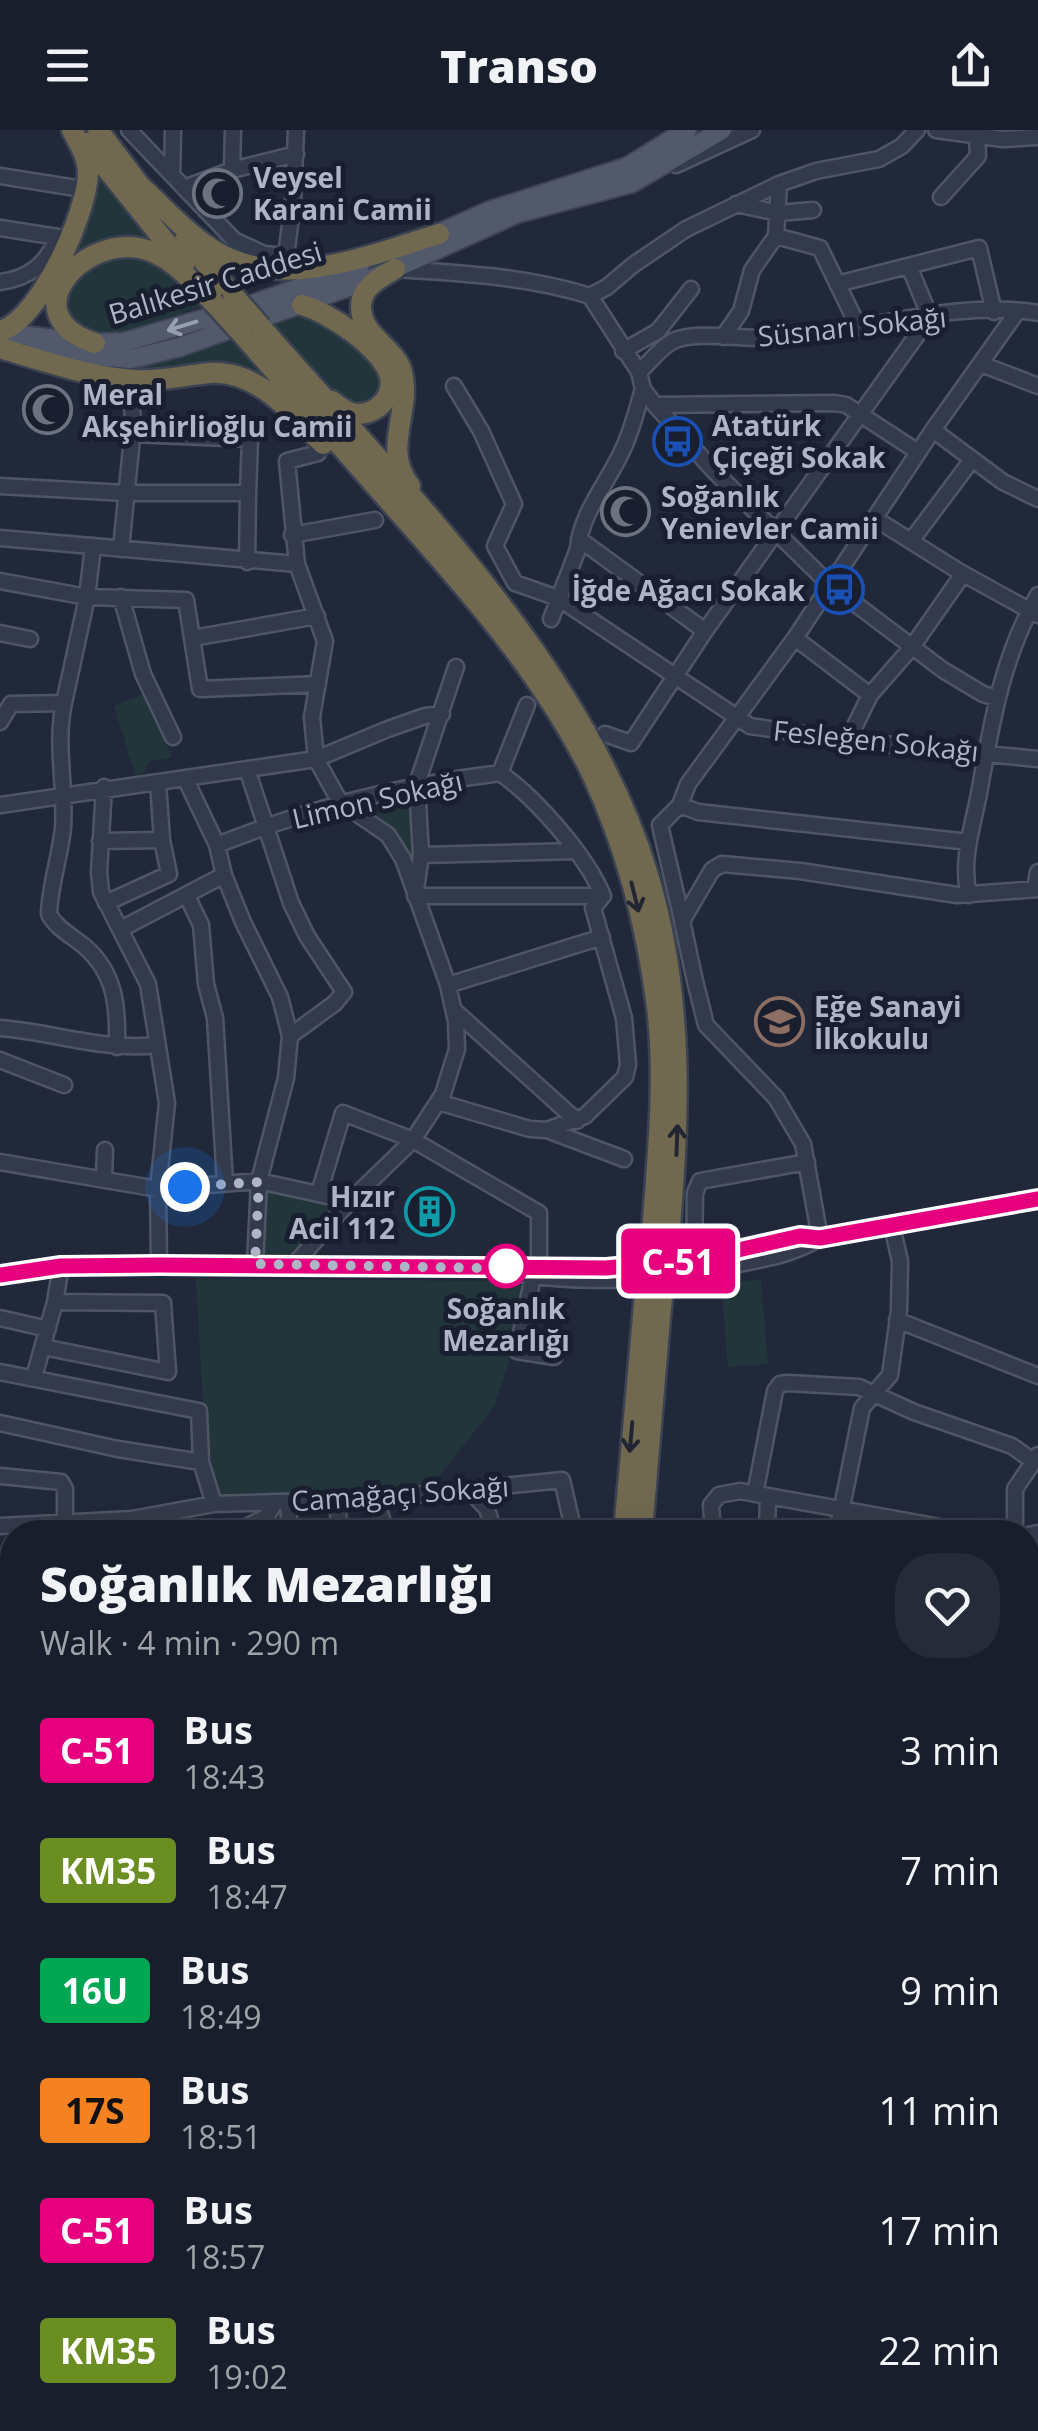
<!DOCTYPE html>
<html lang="en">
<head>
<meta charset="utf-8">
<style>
  :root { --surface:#181e2c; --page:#252b38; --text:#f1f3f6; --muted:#9fa2a9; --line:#363c48 }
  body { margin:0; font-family:"Open Sans",sans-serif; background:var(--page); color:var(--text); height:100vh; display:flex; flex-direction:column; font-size:38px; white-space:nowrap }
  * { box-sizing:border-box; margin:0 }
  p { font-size:32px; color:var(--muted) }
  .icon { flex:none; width:55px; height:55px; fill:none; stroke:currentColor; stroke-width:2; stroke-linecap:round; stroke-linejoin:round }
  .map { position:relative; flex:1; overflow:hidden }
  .sheet { position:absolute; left:0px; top:1390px; width:1040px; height:912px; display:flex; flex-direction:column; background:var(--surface); border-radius:40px 40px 0 0; box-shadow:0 10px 40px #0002,0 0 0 2px var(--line) }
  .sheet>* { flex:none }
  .badge { padding:0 20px; border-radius:8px; font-size:35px; line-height:65px }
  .you { position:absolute; width:50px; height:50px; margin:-25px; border:8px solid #fff; border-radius:50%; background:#1a73e8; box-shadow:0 0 0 15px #1a73e833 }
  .map>.badge { position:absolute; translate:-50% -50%; box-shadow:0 0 0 5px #fff }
  .round { display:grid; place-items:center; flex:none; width:105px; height:105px; border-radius:40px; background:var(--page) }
  .head { display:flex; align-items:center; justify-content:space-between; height:170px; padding:0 40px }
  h1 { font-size:48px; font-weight:800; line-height:75px }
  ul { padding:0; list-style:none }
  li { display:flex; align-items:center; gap:30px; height:120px; padding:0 40px }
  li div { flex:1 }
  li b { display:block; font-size:38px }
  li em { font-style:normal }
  li .badge { min-width:110px; font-weight:700; text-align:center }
  header { display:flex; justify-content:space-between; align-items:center; height:130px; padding:0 40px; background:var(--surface); font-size:45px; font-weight:800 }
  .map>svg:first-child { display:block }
  .green { fill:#22353b }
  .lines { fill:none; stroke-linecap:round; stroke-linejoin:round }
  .minor-casing { stroke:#4e5565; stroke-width:19 }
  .major-casing { stroke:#3d4354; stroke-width:22 }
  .highway-casing { stroke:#3b4252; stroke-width:25 }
  .minor { stroke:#333a4b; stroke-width:14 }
  .major { stroke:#51596b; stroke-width:18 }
  .highway { stroke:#716850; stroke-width:20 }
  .highway-bridge-casing { stroke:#3b4252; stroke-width:25; stroke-linecap:butt }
  .highway-bridge { stroke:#716850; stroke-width:20 }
  .oneway { stroke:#979eb0 }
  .oneway2 { stroke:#222632 }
  .line-casing { stroke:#fff; stroke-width:22 }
  .line { stroke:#e6007e; stroke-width:15 }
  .walk { stroke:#aeb5c7; stroke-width:10; stroke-dasharray:0 18 }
  .stop-dot { fill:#fff; stroke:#e6007e; stroke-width:5 }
  .labels { text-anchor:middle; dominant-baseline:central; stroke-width:10; stroke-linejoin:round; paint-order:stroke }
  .poi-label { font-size:28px; font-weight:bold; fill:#aeb5c7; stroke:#191f2f; text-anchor:start }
  .street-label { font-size:28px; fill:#aeb5c7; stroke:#191f2f }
  .stop-label { font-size:28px; font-weight:bold; fill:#aeb5c7; stroke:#191f2f }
</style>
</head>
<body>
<header><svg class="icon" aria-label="menu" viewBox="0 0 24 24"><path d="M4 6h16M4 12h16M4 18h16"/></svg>Transo<svg class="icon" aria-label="share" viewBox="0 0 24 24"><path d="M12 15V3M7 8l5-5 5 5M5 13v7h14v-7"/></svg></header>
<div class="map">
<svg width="1038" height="2301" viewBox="0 0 1038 2301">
  <rect width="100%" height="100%" fill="#20283a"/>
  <!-- green -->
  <path class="green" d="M94,41l64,78 -14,-6 -79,27z
    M116,124c47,5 58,13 87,52 -39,13 -76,29 -117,28l-22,-23 8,-32z
    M292,184h27c21,19 72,50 60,82l-17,10 -30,-11 -60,-73z
    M232,207l47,50 -40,-20 -92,7 -58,-10z
    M146,563l26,64 -23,5 -6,12 -8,1 -21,-69z
    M411,660l4,59 -2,10 -16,-27 -34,-30z
    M266,1059l75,12 -53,55 -26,-1z
    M196,1149l332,2 -20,83 -14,43 -62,78 -213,13 -13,-39z
    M761,1150l7,84 -40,3 -7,-84z"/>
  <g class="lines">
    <defs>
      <path id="minor" d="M129,0l105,110 30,14 22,2 7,-54 3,-72
        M936,0l67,9 35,-2
        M676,35l76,-35
        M232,40l1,-40
        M172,45l1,-45
        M0,46l76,12
        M184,58l48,-18 64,-16
        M941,67l37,-41 -1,-20
        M736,74l42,9 35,-3
        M0,98l58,9c-12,27 -28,41 -58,45
        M776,106l44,12 38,78
        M395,139c65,4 132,7 195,27l17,-9 26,-22 53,-36 93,-45 37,-13 63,-12 23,-13 15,-16
        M837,154l142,-36 15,64
        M590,166l49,76 4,17 12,16 58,65 116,114 114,86 40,24 14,4
        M1017,182l-84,118 70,52 35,17
        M723,207l18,-26 11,-41 24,-34 3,-52
        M623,221l35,-20 33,-42
        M981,234l57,22
        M639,242c10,-9 21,-24 34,-31 24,-11 72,-1 99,-3 85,-3 181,-40 266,-25
        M454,256l27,45 33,73 -19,42 20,37 43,15 192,128 111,16 177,17
        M655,275l180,-2 11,2 72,47
        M132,304l118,5 -2,54
        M0,356l126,7h122l-1,69
        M874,388l86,54 78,43
        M292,405l83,-15
        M0,408l297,26
        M579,409l126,92 225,-314 -21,-51
        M911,411l60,-80
        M121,419l12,-121 -1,-29
        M0,451l87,16 99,3 14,89 118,-5
        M121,467l22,77 30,63
        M551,489l27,-70c2,-35 31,-68 45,-100 9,-19 14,-40 20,-60
        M0,503l30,6
        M193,508l124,-22
        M795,508l75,57 42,-48 51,-73
        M456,537l-39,117 4,71 -6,41h188
        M64,573c-9,41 2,83 -1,125 -3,29 -13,57 -14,86 7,14 23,22 35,32 32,27 34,62 33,101
        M0,592l11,-18 53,-1 23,-106 6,-51
        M605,604l26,9 74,-112
        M848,610l22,-45
        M247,639l44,134 16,33 37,56 -9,11 -45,33
        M500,643l27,-68
        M186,650l31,65 7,30 19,47 37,75 10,39 -4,42 -27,103 -4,83
        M104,657l-5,85 2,20 47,92 19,119 -9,86 1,76
        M0,675l316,-46 72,-30 37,-13 17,-2
        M680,675l18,7 271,30
        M100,711l62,-1
        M217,715c96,-38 180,-59 283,-72 36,25 86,82 103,123
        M421,725l154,-4
        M1035,759l3,-17
        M969,765c-9,-35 5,-72 11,-107 12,-68 23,-133 58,-193
        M187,766l14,29 5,59 9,34 10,165
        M106,773l63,-29 -7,-34 -4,-57
        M682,790l-22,-95 20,-20 8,-21 107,-146 138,-208
        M121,799l103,-54
        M448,855l154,-48
        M455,881l122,110
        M0,898c53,4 104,23 157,17
        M0,930l64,25
        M438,972l92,27 17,1 38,-14 40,-39 3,-12 -4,-47 -31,-110 10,-12
        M547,1000l77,29
        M0,1032l158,27 101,-8 91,20
        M104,1048l1,-28
        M319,1063l24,-80 70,27 126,73v52
        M820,1108l-17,-94 -27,-46 -70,-73 -11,-44 -13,-60 30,-51 10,-6 78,7 157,24 81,-6
        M694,1130l1,-67 5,-12 107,-19
        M293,1136l57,-65 63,-61 30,-46 14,-45 -1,-27 -8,-37 -45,-126 -15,-24 -48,-33 -24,-43 -4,-42 13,-76 -28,-77 -10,-103 31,-8
        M498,1141c84,14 158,11 241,-7 29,-6 55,-10 81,-26
        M0,1145l61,-9 98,-1 447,3 88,-8 107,-24 19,2 218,-39
        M533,1147l-16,74 37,6
        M0,1188l48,11
        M897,1190l141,56
        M43,1217l125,25 -5,-69 -108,-1
        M0,1242l199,39 2,51 13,42
        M34,1247l21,-75 6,-36
        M0,1293l118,26 83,13
        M0,1346l61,6 4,7v34
        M468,1359l19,20 7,23
        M755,1364l20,-103 5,-7 8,-1 71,4 55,25 98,34 21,15
        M376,1369l10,33
        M336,1371l5,31
        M288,1372l2,30
        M0,1396l132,-7 82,-15 162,-5 186,-19 12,52
        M236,1402l30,-15 9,-14
        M713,1402l-2,-27 8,-10 21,-4 228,41
        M767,1402l1,-36
        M837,1402l25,-124 28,-33 9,-64 1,-50 -8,-35
        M1015,1402v-43l23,-34
        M1028,1405l10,-2
        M0,1464l12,-7
        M0,1524l12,-6
        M1028,1548l10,37
        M0,1587l12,-6
        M0,1602l12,22
        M1028,1664l10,-8
        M0,1728l12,-8
        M1028,1742l10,24
        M0,1881l12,16
        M1028,1891l10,19
        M1028,1940l10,-7
        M0,1956l12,-5
        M0,2038h12
        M0,2100l12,-2
        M0,2179l12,-2
        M1028,2195l10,7
        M0,2255l12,-3
        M0,2287l12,-13"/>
      <path id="major" d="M426,109l63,-28 138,-44 60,-37
        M0,203l95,10 29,-1 121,-35 115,-41
        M35,221l96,8 49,-12 191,-68 147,-66 114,-30 90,-53
        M1028,2163l10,-15
        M388,2290l6,11"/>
      <path id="highway" d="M98,0l46,61
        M86,13l98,122
        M137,53c26,23 52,54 83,71 69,36 150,1 219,-20
        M185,110l48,55
        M395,139c-15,9 -35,18 -34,39 1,29 34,39 41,64 10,40 -21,77 8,114
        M302,175c25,6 82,44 88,72 4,21 -16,41 -38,36 -7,-2 -15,-8 -20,-12
        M261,197c142,163 324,338 387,548 36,119 32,241 21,362
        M0,201c40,-11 87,-118 88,-158 0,-15 -9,-30 -16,-43
        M243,205c54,61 107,122 161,183 70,79 141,160 188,256 34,73 55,154 65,233 9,75 0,153 -5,228
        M95,213c-83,-27 -15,-106 44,-95 30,5 53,34 74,54
        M0,218c44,13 89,29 134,32 26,2 51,-5 76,-7 48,-3 82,40 113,71
        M624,1402l20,-227
        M642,1402l19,-225
        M802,2290l36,11
        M847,2290l36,11
        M658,2301l1,-11
        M683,2301l1,-11
        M710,2301l14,-11
        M932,2301l9,-11"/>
    </defs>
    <!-- minor casing -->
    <use href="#minor" class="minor-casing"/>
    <!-- major casing -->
    <use href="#major" class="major-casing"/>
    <!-- highway casing -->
    <use href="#highway" class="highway-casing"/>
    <!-- minor -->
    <use href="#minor" class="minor"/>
    <!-- major -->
    <use href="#major" class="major"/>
    <!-- highway -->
    <use href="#highway" class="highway"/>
    <defs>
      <path id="highway-bridge" d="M233,165l28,32
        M213,172l30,33
        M644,1175l8,-70
        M661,1177l8,-70"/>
    </defs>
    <!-- highway-bridge casing -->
    <use href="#highway-bridge" class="highway-bridge-casing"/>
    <!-- highway-bridge -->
    <use href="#highway-bridge" class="highway-bridge"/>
  </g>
  <!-- one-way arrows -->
  <defs><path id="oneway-shaft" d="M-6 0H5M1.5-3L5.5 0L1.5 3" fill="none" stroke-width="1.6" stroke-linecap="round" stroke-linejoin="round" transform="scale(2.5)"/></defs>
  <use class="oneway" href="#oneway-shaft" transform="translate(182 196) rotate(163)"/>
  <g class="oneway2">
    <use href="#oneway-shaft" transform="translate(635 767) rotate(76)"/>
    <use href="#oneway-shaft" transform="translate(677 1010) rotate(-88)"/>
    <use href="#oneway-shaft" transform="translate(631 1307) rotate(95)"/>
  </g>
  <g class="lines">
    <defs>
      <path id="line" d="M0,1145l61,-9 98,-1 447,3 88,-8 106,-24 20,2 218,-39"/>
    </defs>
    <!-- line casing -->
    <use href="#line" class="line-casing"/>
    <!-- line -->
    <use href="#line" class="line"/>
    <!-- walk -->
    <path class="walk" d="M185,1057l74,-5 -4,82 225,4 23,4 3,-6"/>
  </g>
  <!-- icons -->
  <defs>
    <symbol id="mosque-ring" viewBox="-11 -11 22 22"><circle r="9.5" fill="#191f2f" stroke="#6b7280" stroke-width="1.5"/><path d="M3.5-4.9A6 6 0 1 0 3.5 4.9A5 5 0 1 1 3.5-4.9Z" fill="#6b7280"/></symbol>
    <symbol id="bus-ring" viewBox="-11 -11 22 22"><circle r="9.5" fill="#191f2f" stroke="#1a4fb4" stroke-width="1.5"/><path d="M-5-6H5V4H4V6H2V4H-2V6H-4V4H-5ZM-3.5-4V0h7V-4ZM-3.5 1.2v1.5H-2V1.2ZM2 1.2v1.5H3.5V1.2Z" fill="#1a4fb4"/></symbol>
    <symbol id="school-ring" viewBox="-11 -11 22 22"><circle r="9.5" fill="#191f2f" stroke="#8d6e63" stroke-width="1.5"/><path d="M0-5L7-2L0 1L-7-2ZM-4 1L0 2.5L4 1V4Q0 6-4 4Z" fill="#8d6e63"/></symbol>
    <symbol id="building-ring" viewBox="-11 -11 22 22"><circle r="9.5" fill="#191f2f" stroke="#0f9aa8" stroke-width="1.5"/><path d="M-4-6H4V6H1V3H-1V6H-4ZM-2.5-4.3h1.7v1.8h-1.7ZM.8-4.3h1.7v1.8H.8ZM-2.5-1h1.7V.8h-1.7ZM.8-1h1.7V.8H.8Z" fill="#0f9aa8"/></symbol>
  </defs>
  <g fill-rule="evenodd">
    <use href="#mosque-ring" x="190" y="36" width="55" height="55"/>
    <use href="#mosque-ring" x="20" y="252" width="55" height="55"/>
    <use href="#bus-ring" x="650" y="284" width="55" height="55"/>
    <use href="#mosque-ring" x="598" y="354" width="55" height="55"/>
    <use href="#bus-ring" x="812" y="432" width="55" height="55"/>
    <use href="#school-ring" x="752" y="864" width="55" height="55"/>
    <use href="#building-ring" x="402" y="1054" width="55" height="55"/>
  </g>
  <!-- markers -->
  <circle class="stop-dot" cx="506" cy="1136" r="20"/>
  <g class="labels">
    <!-- poi labels -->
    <g class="poi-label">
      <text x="253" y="47">Veysel<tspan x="253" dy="32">Karani Camii</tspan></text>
      <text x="82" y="264">Meral<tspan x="82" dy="32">Akşehirlioğlu Camii</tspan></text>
      <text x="712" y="295">Atatürk<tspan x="712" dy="32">Çiçeği Sokak</tspan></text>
      <text x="661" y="366">Soğanlık<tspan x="661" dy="32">Yenievler Camii</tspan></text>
      <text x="805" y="460" text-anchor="end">İğde Ağacı Sokak</text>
      <text x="814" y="876">Eğe Sanayi<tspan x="814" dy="32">İlkokulu</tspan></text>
      <text x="395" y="1066" text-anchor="end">Hızır<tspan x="395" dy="32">Acil 112</tspan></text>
    </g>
    <!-- street labels -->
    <g class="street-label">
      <text transform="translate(215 152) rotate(-17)">Balıkesir Caddesi</text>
      <text transform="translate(852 196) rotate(-6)">Süsnarı Sokağı</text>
      <text transform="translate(876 610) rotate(6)">Fesleğen Sokağı</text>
      <text transform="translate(377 669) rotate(-13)">Limon Sokağı</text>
      <text transform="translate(400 1363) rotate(-4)">Camağaçı Sokağı</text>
    </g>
    <!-- stop labels -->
    <g class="stop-label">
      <text x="506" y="1178">Soğanlık<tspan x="506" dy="32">Mezarlığı</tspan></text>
    </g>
  </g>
</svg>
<div class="you" style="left:185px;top:1057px"></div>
<b class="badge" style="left:678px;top:1131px;background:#e6007e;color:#fff">C-51</b>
<section class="sheet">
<div class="head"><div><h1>Soğanlık Mezarlığı</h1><p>Walk · 4 min · 290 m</p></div><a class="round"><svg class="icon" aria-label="heart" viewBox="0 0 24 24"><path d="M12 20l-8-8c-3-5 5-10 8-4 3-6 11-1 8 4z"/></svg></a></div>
<ul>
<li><span class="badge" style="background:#e6007e;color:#fff">C-51</span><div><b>Bus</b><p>18:43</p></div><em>3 min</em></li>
<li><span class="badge" style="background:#6b8e23;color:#fff">KM35</span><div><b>Bus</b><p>18:47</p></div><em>7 min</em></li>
<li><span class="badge" style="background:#00a651;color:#fff">16U</span><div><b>Bus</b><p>18:49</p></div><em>9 min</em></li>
<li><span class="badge" style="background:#f58220;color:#111">17S</span><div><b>Bus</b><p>18:51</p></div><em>11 min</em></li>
<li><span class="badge" style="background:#e6007e;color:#fff">C-51</span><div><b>Bus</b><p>18:57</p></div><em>17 min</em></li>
<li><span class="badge" style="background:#6b8e23;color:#fff">KM35</span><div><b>Bus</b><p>19:02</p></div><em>22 min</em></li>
</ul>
</section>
</div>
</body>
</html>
